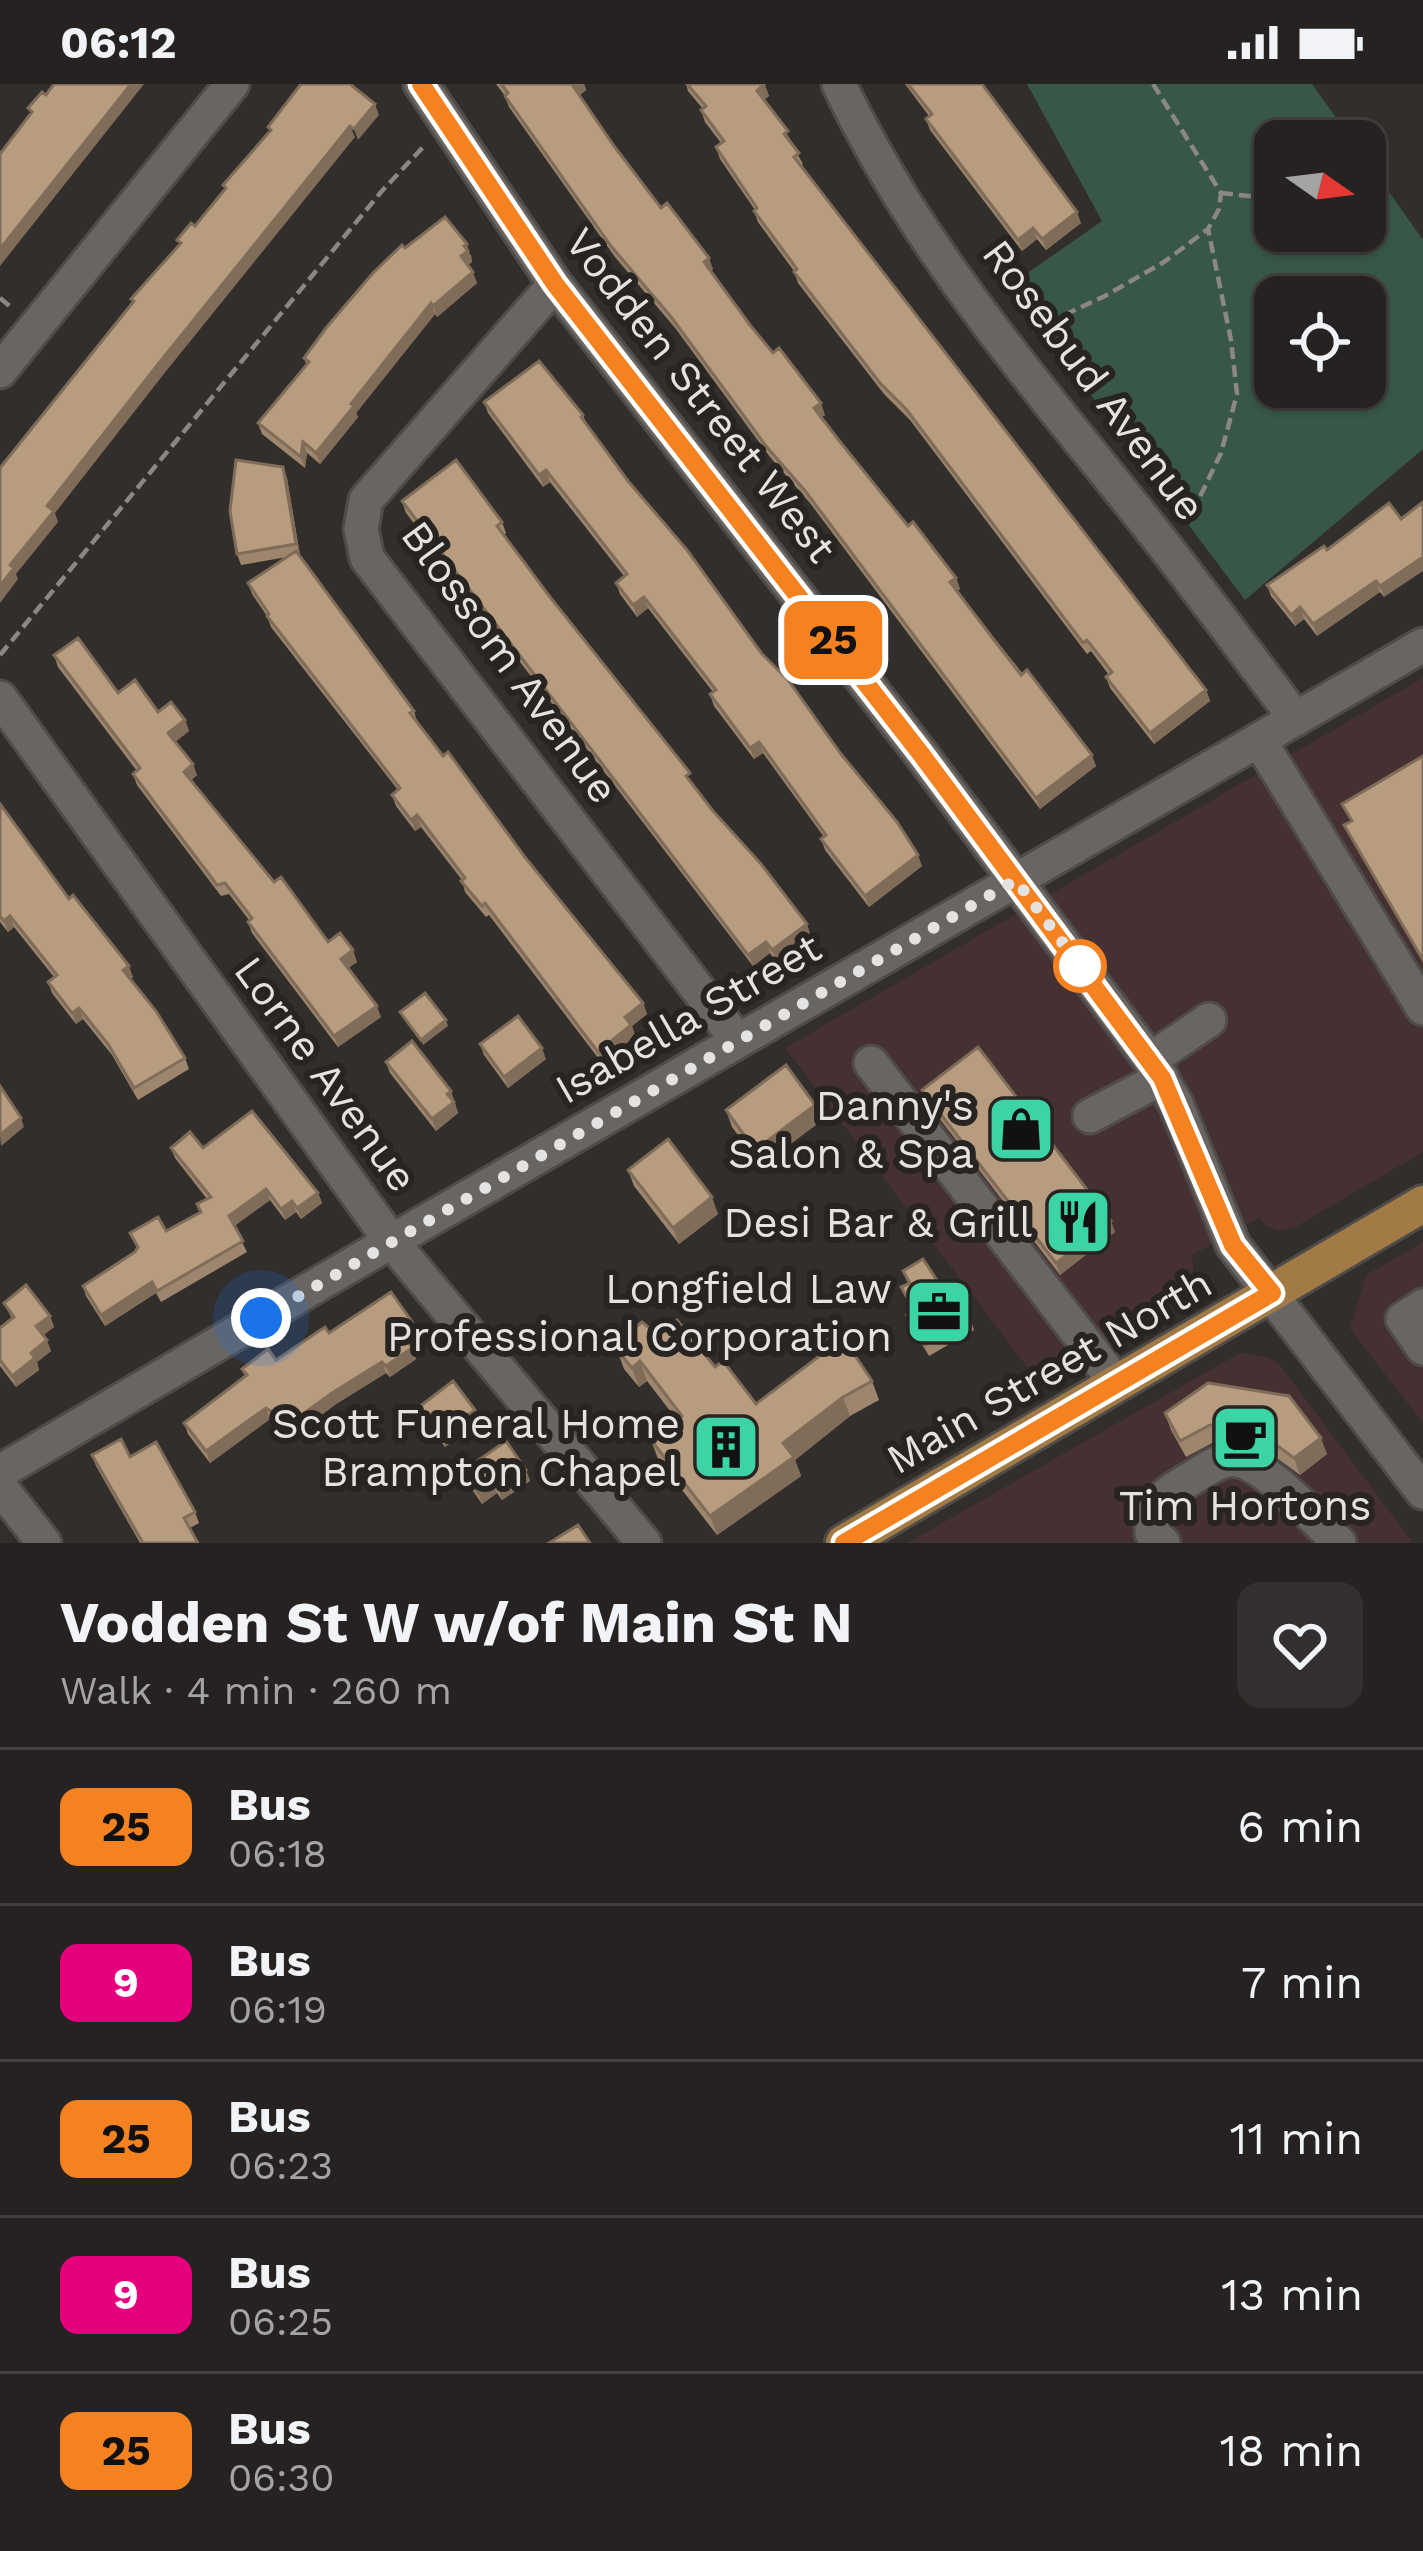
<!DOCTYPE html>
<html lang="en">
<head>
<meta charset="utf-8">
<style>
  :root { --surface:#262221; --page:#322f2e; --text:#f1f3f6; --muted:#a4a4a5; --line:#423f3f }
  body { margin:0; font-family:"Work Sans",sans-serif; background:var(--page); color:var(--text); height:100vh; display:flex; flex-direction:column; font-size:45px; white-space:nowrap }
  * { box-sizing:border-box; margin:0 }
  p { font-size:39px; color:var(--muted) }
  .icon { flex:none; width:66px; height:66px; fill:none; stroke:currentColor; stroke-width:2; stroke-linecap:round; stroke-linejoin:round }
  .map { position:relative; height:1459px; overflow:hidden }
  .side { display:flex; flex-direction:column; background:var(--surface); flex:1 }
  .side>* { flex:none }
  .badge { padding:0 24px; border-radius:18px; font-size:42px; line-height:78px }
  .needle { width:78px; rotate:104deg }
  .buttons { position:absolute; left:1254px; top:36px; display:grid; gap:24px }
  .buttons a { display:grid; place-items:center; width:132px; height:132px; border-radius:24px; background:var(--surface); box-shadow:0 3px 9px #0004,0 0 0 3px var(--line); font-size:60px }
  .you { position:absolute; width:60px; height:60px; margin:-30px; border:9px solid #fff; border-radius:50%; background:#1a73e8; box-shadow:0 0 0 18px #1a73e833 }
  .map>.badge { position:absolute; translate:-50% -50%; box-shadow:0 0 0 6px #fff }
  .round { display:grid; place-items:center; flex:none; width:126px; height:126px; border-radius:24px; background:var(--page) }
  .headline { display:flex; align-items:center; justify-content:space-between; height:204px; padding:0 60px }
  h1 { font-size:57px; font-weight:700; line-height:90px }
  ul { padding:0; list-style:none }
  li { display:flex; align-items:center; gap:36px; height:156px; padding:0 60px; border-top:3px solid var(--line) }
  li div { flex:1 }
  li b { display:block; font-size:45px }
  li em { font-style:normal }
  li .badge { min-width:132px; font-weight:700; text-align:center }
  .status { display:flex; justify-content:space-between; align-items:center; height:84px; padding:0 60px; background:var(--surface); direction:ltr }
  .status svg { height:33px; fill:currentColor }
  .map>svg:first-child { display:block }
  .commercial { fill:#453032 }
  .green { fill:#385746; fill-rule:evenodd }
  .lines { fill:none; stroke-linecap:round; stroke-linejoin:round }
  .minor-casing { stroke:#4f4b49; stroke-width:39 }
  .major-casing { stroke:#4f4b49; stroke-width:42 }
  .path { stroke:#8a8785; stroke-width:4.5; stroke-dasharray:12 6; stroke-linecap:butt }
  .minor { stroke:#696562; stroke-width:33 }
  .major { stroke:#a17a45; stroke-width:36 }
  .wall { fill:#9d866d }
  .shaded-wall { fill:#806d59 }
  .building { fill:#b79c7f; stroke:#806d59; stroke-width:3 }
  .line-casing { stroke:#fff; stroke-width:27 }
  .line { stroke:#f58220; stroke-width:18 }
  .walk { stroke:#e5e3e1; stroke-width:12; stroke-dasharray:0 21.6 }
  .stop-dot { fill:#fff; stroke:#f58220; stroke-width:6 }
  .labels { text-anchor:middle; dominant-baseline:central; stroke-width:12; stroke-linejoin:round; paint-order:stroke }
  .street-label { font-size:42px; fill:#e5e3e1; stroke:#282422 }
  .poi-label { font-size:42px; fill:#e5e3e1; stroke:#282422; text-anchor:end }
</style>
</head>
<body>
<div class="status"><b>06:12</b><svg viewBox="0 0 49 12"><path d="M0 12V9h3v3zM5 12V6h3v6zM10 12V3h3v9zM15 12V0h3v12zM26 1h20v11H26zM47 4h2v5h-2z"/></svg></div>
<div class="map">
<svg width="1423" height="1459" viewBox="0 0 1423 1459">
  <rect width="100%" height="100%" fill="#322e2c"/>
  <!-- commercial -->
  <path class="commercial" d="M1423,594v474l-126,74 -18,5 -13,-5 -7,-8 -67,37 2,17 -11,20 -147,87 -251,-331z
    M1423,1158v181l-73,-94 16,-54z
    M1240,1269l27,4 13,8 133,178h-506z"/>
  <!-- green -->
  <path class="green" d="M1027,0h285l41,57h-78v90h90v-73l58,82v209l-178,151 -236,-314 93,-65zM1275,213h90v90h-90z"/>
  <g class="lines">
    <defs>
      <path id="minor" d="M421,0l134,200 366,470 229,306 26,44 57,141 190,247
        M839,0c77,164 201,305 313,446 49,62 96,126 144,189
        M555,200l-189,216 -5,29 6,29 370,482
        M0,287l232,-287
        M0,614l391,543 253,302
        M1259,656l164,268
        M1150,976l59,-40
        M871,979l246,321
        M1090,1032l72,-38
        M1423,1222l-20,13 20,29
        M0,1388l373,-220 1050,-607
        M0,1403l44,56
        M1163,1459l-11,-10c-2,-28 10,-37 33,-51 13,-7 28,-19 42,-22 32,-6 89,61 112,83"/>
      <path id="major" d="M844,1459l579,-339"/>
    </defs>
    <!-- minor casing -->
    <use href="#minor" class="minor-casing"/>
    <!-- major casing -->
    <use href="#major" class="major-casing"/>
    <!-- path -->
    <path class="path" d="M1153,0l68,109 -2,16 -11,20 23,111 6,54 -16,59 -25,52 -16,12
      M1221,109l45,5
      M0,214l12,10
      M1032,246l73,-34 59,-34 44,-33
      M0,571l381,-463 44,-47"/>
    <!-- minor -->
    <use href="#minor" class="minor"/>
    <!-- major -->
    <use href="#major" class="major"/>
  </g>
  <!-- wall -->
  <path class="wall" d="M496,0h88l2,6 -6,5 34,51 47,62 52,61 -3,3 40,53 75,90 -4,2 87,109 48,52 4,11 -3,2 139,175 -56,43 -230,-306 -40,-46 -94,-128 -61,-72 -106,-150 -4,-11z
    M686,0h78l5,12 -5,4 28,42 -1,1 12,21 -2,2 405,524 4,11 -56,43 -44,-56 -4,-11 3,-2 -18,-24 -4,3 -177,-234 -26,-26 -86,-111 -4,-12 -36,-49 -4,-11 1,-1 -35,-51 -4,-12 5,-4 -16,-21 -4,-12 2,-1 -15,-18z
    M905,0h77l99,139 -35,27 -9,-11 -15,12 -92,-121 -4,-11 3,-3z
    M405,164l66,7 1,7 -4,3 9,18 -40,34 -2,-3 -79,99 2,4 -38,47 -13,-11 -2,15 -43,-34 -4,-11 49,-57 -3,-8z
    M484,318l99,13 4,11 41,55 213,273 81,112 -53,41 -44,-57 -4,-11 3,-2 -61,-84 -9,6 -40,-53 -4,-12 3,-2 -65,-84 -11,9 -17,-23 -4,-11 8,-7 -74,-94 -7,5 -55,-74z
    M287,394l13,77 114,156 3,11 226,281 4,11 -15,12 3,10 -33,27 -113,-148 -3,2 -21,-25 -3,-12 -41,-53 -6,4 -19,-25 -4,-11 6,-5 -127,-163 -4,-11 -15,-22 -4,-11 39,-26 -46,8 -4,-11z
    M402,417l100,21 4,11 -2,2 189,250 118,151 -35,26 -6,-9 -17,13 -347,-453z
    M1389,419l-5,94 -4,-5 -63,44 -13,-17 -9,7 -24,-30 -4,-11 60,-35z
    M54,571l64,38 40,19 27,8 4,11 -14,11 22,33 -6,5 83,102 54,60 29,20 -9,6 33,49 -43,30 -86,-114 -4,-11 1,-2 -20,-26 -8,2 -84,-111 -4,-11 4,-3 -79,-104z
    M0,720l69,95 64,78 -3,2 55,79 4,11 -51,31 -26,-45 -29,-36 -7,5 -24,-31 -4,-11 6,-5 -40,-50 -6,5 -8,-10z
    M480,960l66,15 -38,29 -24,-33z
    M386,978l65,29 7,22 -22,18 -46,-58z
    M922,1006l193,142 -55,43 -134,-174z
    M815,1021l6,16 -60,45 -29,-39 -6,-17z
    M171,1064h32l115,45 4,10 -21,16 -5,-7 -11,8 -15,-20 -36,26 13,26 -86,50 -5,-9 -51,33 -19,-30 -3,-10 52,-34 2,-3 -7,-16 36,-2 34,-19 7,-13 -32,-41z
    M628,1086l90,44 -39,30 -45,-58z
    M903,1187l41,20 26,28 4,11 -45,26 -18,-30 -4,-11 6,-3 -12,-25 7,-3z
    M4,1219l46,13 4,11 -11,8 8,16 -14,11 2,8 -23,17 -16,-21v-38l12,-9z
    M329,1249l92,7 -10,7 5,12 -26,18 -4,-4 -50,31 -40,30 -11,-15 -7,5 -8,-5 -60,44 -22,-29 -4,-11 61,-46 -3,-8 34,-9z
    M813,1250l59,47 7,19 -29,16 -55,44 6,16 -84,59 -59,-76 -7,-19 26,-20 -30,-39 -8,6 -15,-18 -7,-19 5,-4 -2,-7 38,-4 57,32 41,37 65,-49z
    M1208,1299l119,71 -27,21 -34,-25 -24,-10 -26,1 -30,16 -15,-27 -6,-17z
    M419,1323l56,3 4,12 -34,25 -22,-29z
    M92,1371l38,2 65,55 4,11 -9,5 8,15h-58l-44,-77z
    M526,1386l4,11 -28,19 -5,-7 -15,11 -15,-22 -4,-11z"/>
  <!-- shaded-wall -->
  <path class="shaded-wall" d="M131,0h13l-144,182v-17z
    M575,0h9l2,6 -9,7 -4,-11z
    M765,1l4,11 -8,6 -4,-11z
    M375,20l4,11 -21,25 -4,-11z
    M350,42l5,11 -192,238 -108,138 3,9 -42,52 2,5 -18,24v-17l10,-21 37,-59 112,-143z
    M1077,128l4,11 -35,27 -4,-11z
    M1033,144l4,11 -15,12 -4,-11z
    M467,160l5,18 -7,6 -4,-12 3,-10z
    M709,174l4,11 -5,5 -4,-12z
    M473,188l4,11 -40,34 -4,-11z
    M431,219l4,11 -79,99 2,4 -38,47 -4,-11 35,-49z
    M821,319l4,12 -7,5 -4,-12z
    M303,358l4,11 -2,15 -4,-11z
    M283,383l4,11 13,77 -4,-11z
    M546,386l4,12 -7,5 -4,-12z
    M1423,473v14l-39,26 -4,-11z
    M956,494l4,11 -6,5 -4,-12z
    M1376,497l4,11 -63,44 -4,-12z
    M644,513l4,11 -11,9 -4,-12z
    M1300,523l4,12 -9,7 -4,-11z
    M1206,606l4,11 -56,43 -4,-11z
    M185,636l4,11 -17,13 -4,-11z
    M759,658l4,11 -9,6 -4,-11z
    M1092,671l4,11 -56,43 -4,-11z
    M193,680l4,11 -9,8 -4,-11z
    M417,731l4,12 -6,4 -4,-11z
    M918,771l4,11 -53,41 -4,-11z
    M10,832l4,11 -6,5 -4,-11z
    M807,840l4,12 -35,26 -4,-12z
    M766,858l4,11 -17,13 -5,-11z
    M353,866l4,12 -11,8 -5,-11z
    M129,882l4,11 -6,5 -4,-12z
    M643,919l4,11 -15,12 3,10 -33,27 -4,-11 27,-35z
    M377,922l4,11 -43,30 -4,-11z
    M79,924l4,11 -7,5 -4,-11z
    M446,936l2,6 -25,19 -2,-5z
    M542,964l4,11 -38,29 -4,-11z
    M451,1007l7,22 -22,18 -4,-12 15,-25z
    M815,1021l6,16 -60,45 -6,-16z
    M21,1034l3,9 -23,19 -1,-11z
    M266,1105l4,11 -37,27 -4,-11z
    M318,1109l4,10 -21,16 -4,-11z
    M712,1113l6,17 -39,30 -6,-16z
    M292,1117l4,11 -11,8 -4,-11z
    M1111,1137l4,11 -55,43 -4,-12z
    M152,1198l4,11 -51,33 -4,-11z
    M50,1232l4,11 -14,11 -4,-12z
    M417,1245l4,11 -12,9 -4,-11z
    M47,1256l4,11 -14,11 2,8 -23,17 -4,-11 19,-23z
    M412,1264l4,11 -26,18 -4,-11z
    M640,1277l7,20 -8,6 -7,-19z
    M382,1278l4,11 -50,31 -40,30 -4,-12 40,-29z
    M843,1313l7,19 -55,44 6,16 -84,59 -7,-19 73,-73z
    M266,1324l4,11 -60,44 -4,-12z
    M281,1324l4,11 -7,5 -4,-11z
    M475,1326l4,12 -34,25 -4,-11z
    M1321,1354l6,16 -27,21 -6,-17z
    M526,1386l4,11 -28,19 -4,-11z
    M493,1398l4,11 -15,11 -4,-11z"/>
  <!-- building -->
  <path class="building" d="M54,0h77l-131,165v-95l32,-42 -4,-4 14,-16 4,3z
    M301,0h49l25,20 -21,25 -4,-3 -191,237 -112,143 7,5 -44,54 4,3 -14,18v-118l134,-167 -3,-2 50,-56 -4,-3 14,-17 4,3 31,-38 -3,-3 48,-55 -3,-3z
    M501,0h74l-2,2 41,60 47,62 6,-5 42,55 -5,4 46,63 23,28 6,-5 42,55 -7,5 27,35 67,83 5,-4 43,56 -6,4 44,58 27,35 6,-5 65,85 -56,43 -230,-306 -40,-46 -94,-128 -61,-72 -106,-150 3,-3z
    M687,0h77l-7,7 31,40 -4,3 15,19 -5,4 412,533 -56,43 -44,-56 6,-5 -25,-32 -4,3 -177,-234 -26,-26 -86,-111 3,-3 -43,-58 3,-3 -41,-61 8,-6 -23,-31 5,-4z
    M908,0h74l95,128 -35,27 -9,-11 -15,12 -92,-121 6,-5z
    M445,133l22,27 -3,2 4,5 -7,5 12,16 -40,34 -2,-3 -80,101 3,2 -38,47 -13,-11 -2,15 -43,-34 51,-61 -5,-4 22,-30 47,-55 29,-28 3,3z
    M539,277l44,54 -2,2 47,64 59,69 75,104 26,26 53,74 56,68 21,33 -53,41 -44,-57 5,-4 -67,-93 -9,6 -40,-54 6,-4 -72,-93 -11,8 -17,-22 11,-9 -81,-104 -7,5 -55,-73z
    M236,376l47,7 13,77 -59,10 -7,-43z
    M456,376l46,62 -5,4 53,71 140,176 -4,3 27,35 48,53 46,60 -35,26 -6,-8 -18,13 -346,-454z
    M1423,418v55l-43,29 -4,-5 -63,43 -13,-17 -9,8 -24,-30 57,-39 3,4 62,-47 12,16z
    M296,467l118,160 -4,2 33,43 5,-4 76,104 119,147 -18,14 6,8 -33,27 -113,-149 -3,3 -21,-25 4,-3 -48,-63 -6,5 -19,-25 8,-7 -133,-172 2,-2 -21,-31z
    M78,554l40,55 17,-13 23,32 13,-10 14,18 -17,13 25,31 -9,8 90,110 7,-5 47,65 12,-9 13,17 -12,9 36,47 -43,30 -86,-114 4,-4 -27,-35 -8,2 -84,-111 7,-6 -86,-113z
    M1423,672v204l-79,-135 8,-4 -10,-17z
    M0,720l69,95 4,-4 56,71 -6,4 33,41 29,47 -51,30 -26,-44 -29,-36 -7,5 -24,-31 9,-7 -47,-59 -6,5 -4,-5z
    M425,909l21,27 -25,20 -21,-28z
    M518,932l24,32 -38,29 -24,-33z
    M412,957l39,50 -4,3 7,8 -22,17 -46,-57z
    M978,963l133,174 -55,42 -134,-173z
    M786,981l29,40 -60,45 -29,-40z
    M0,1002l21,32 -21,17z
    M252,1027l66,82 -21,15 -5,-7 -11,8 -15,-20 -37,27 14,25 -86,50 -5,-9 -51,33 -18,-29 52,-34 3,-5 -8,-14 28,-16 8,14 35,-19 -4,-8 14,-7 -40,-49 19,-16 13,16z
    M668,1055l44,58 -39,31 -45,-58z
    M923,1175l21,32 8,-4 18,32 -45,26 -18,-30 8,-4 -14,-24 9,-4 -7,-12z
    M26,1201l24,31 -14,10 11,14 -16,13 4,5 -23,18 -12,-16v-32l14,-11 -10,-14z
    M391,1208l26,37 -12,9 7,10 -26,18 -4,-4 -50,31 -40,29 -11,-14 -7,5 -8,-5 -60,43 -22,-28 63,-48 -5,-6 26,-20 8,11 49,-33 4,6z
    M677,1236l38,47 8,-6 33,43 69,-52 -12,-18 19,-13 40,60 -29,16 -60,46 11,14 -84,59 -59,-76 31,-24 -42,-55 -8,7 -15,-18 7,-6 -4,-5 22,-17 16,13z
    M453,1297l22,29 -34,26 -22,-29z
    M1208,1299l81,13 32,42 -27,20 -34,-25 -24,-9 -26,1 -30,16 -15,-28z
    M121,1355l9,18 26,-15 39,70 -11,6 14,25h-55l-51,-88z
    M506,1357l20,29 -28,19 -5,-7 -15,11 -15,-22z
    M578,1441l12,18h-41z"/>
  <g class="lines">
    <defs>
      <path id="line" d="M421,0l134,200 366,470 241,324 71,167 39,48 -428,250"/>
    </defs>
    <!-- line casing -->
    <use href="#line" class="line-casing"/>
    <!-- line -->
    <use href="#line" class="line"/>
    <!-- walk -->
    <path class="walk" d="M261,1234l755,-438 78,105 -14,-19"/>
  </g>
  <!-- icons -->
  <defs>
    <symbol id="shop-square" viewBox="-11 -11 22 22"><rect x="-9" y="-9" width="18" height="18" rx="4" fill="#3cd4a4" stroke="#282422"/><path d="M-5-2.5h2.3a2.7 3.5 0 0 1 5.4 0H5L5.5 6h-11ZM-1.5-2.5h3a1.5 2.3 0 0 0-3 0Z" fill="#111"/></symbol>
    <symbol id="restaurant-square" viewBox="-11 -11 22 22"><rect x="-9" y="-9" width="18" height="18" rx="4" fill="#3cd4a4" stroke="#282422"/><path d="M-5-6h1v4h1v-4h1v4h1v-4h1v5L-1.5 .5V6h-2V.5L-5-1ZM5-6V6H3V1.5H1.5Q1.5-4 5-6Z" fill="#111"/></symbol>
    <symbol id="office-square" viewBox="-11 -11 22 22"><rect x="-9" y="-9" width="18" height="18" rx="4" fill="#3cd4a4" stroke="#282422"/><path d="M-6-3h4V-5.5h4V-3h4V5H-6ZM-1-4.5V-3h2v-1.5ZM-6 0V1H6V0Z" fill="#111"/></symbol>
    <symbol id="cafe-square" viewBox="-11 -11 22 22"><rect x="-9" y="-9" width="18" height="18" rx="4" fill="#3cd4a4" stroke="#282422"/><path d="M-5.5-4.5H6V0H3Q3 3.5 0 3.5H-2.5Q-5.5 3.5-5.5 0ZM3-3.2v2h1.7v-2ZM-6 4.5H4V6H-6Z" fill="#111"/></symbol>
    <symbol id="building-square" viewBox="-11 -11 22 22"><rect x="-9" y="-9" width="18" height="18" rx="4" fill="#3cd4a4" stroke="#282422"/><path d="M-4-6H4V6H1V3H-1V6H-4ZM-2.5-4.3h1.7v1.8h-1.7ZM.8-4.3h1.7v1.8H.8ZM-2.5-1h1.7V.8h-1.7ZM.8-1h1.7V.8H.8Z" fill="#111"/></symbol>
  </defs>
  <g fill-rule="evenodd">
    <use href="#shop-square" x="983" y="1007" width="76" height="76"/>
    <use href="#restaurant-square" x="1040" y="1100" width="76" height="76"/>
    <use href="#office-square" x="901" y="1190" width="76" height="76"/>
    <use href="#cafe-square" x="1207" y="1316" width="76" height="76"/>
    <use href="#building-square" x="688" y="1325" width="76" height="76"/>
  </g>
  <!-- markers -->
  <circle class="stop-dot" cx="1080" cy="882" r="24"/>
  <g class="labels">
    <!-- street labels -->
    <g class="street-label">
      <text transform="translate(1094 296) rotate(53)">Rosebud Avenue</text>
      <text transform="translate(701 311) rotate(52)">Vodden Street West</text>
      <text transform="translate(510 578) rotate(54)">Blossom Avenue</text>
      <text transform="translate(688 934) rotate(-30)">Isabella Street</text>
      <text transform="translate(326 990) rotate(54)">Lorne Avenue</text>
      <text transform="translate(1049 1287) rotate(-30)">Main Street North</text>
    </g>
    <!-- poi labels -->
    <g class="poi-label">
      <text x="974" y="1021">Danny's<tspan x="974" dy="48">Salon &amp; Spa</tspan></text>
      <text x="1032" y="1138">Desi Bar &amp; Grill</text>
      <text x="892" y="1204">Longfield Law<tspan x="892" dy="48">Professional Corporation</tspan></text>
      <text x="680" y="1339">Scott Funeral Home<tspan x="680" dy="48">Brampton Chapel</tspan></text>
      <text x="1245" y="1421" text-anchor="middle">Tim Hortons</text>
    </g>
  </g>
</svg>
<div class="buttons">
<a><svg class="needle" viewBox="-14 -14 28 28"><path d="M0-13l5 13h-10z" fill="#e53935"/><path d="M0 13l5-13h-10z" fill="#a4a4a5"/></svg></a>
<a><svg class="icon" aria-label="locate" viewBox="0 0 24 24"><circle cx="12" cy="12" r="6"/><path d="M12 2v4M12 18v4M2 12h4M18 12h4"/></svg></a>
</div>
<div class="you" style="left:261px;top:1234px"></div>
<b class="badge" style="left:833px;top:556px;background:#f58220;color:#111">25</b>
</div>
<section class="side">
<div class="headline"><div><h1>Vodden St W w/of Main St N</h1><p>Walk · 4 min · 260 m</p></div><a class="round"><svg class="icon" aria-label="heart" viewBox="0 0 24 24"><path d="M12 20l-8-8c-3-5 5-10 8-4 3-6 11-1 8 4z"/></svg></a></div>
<ul>
<li><span class="badge" style="background:#f58220;color:#111">25</span><div><b>Bus</b><p>06:18</p></div><em>6 min</em></li>
<li><span class="badge" style="background:#e6007e;color:#fff">9</span><div><b>Bus</b><p>06:19</p></div><em>7 min</em></li>
<li><span class="badge" style="background:#f58220;color:#111">25</span><div><b>Bus</b><p>06:23</p></div><em>11 min</em></li>
<li><span class="badge" style="background:#e6007e;color:#fff">9</span><div><b>Bus</b><p>06:25</p></div><em>13 min</em></li>
<li><span class="badge" style="background:#f58220;color:#111">25</span><div><b>Bus</b><p>06:30</p></div><em>18 min</em></li>
</ul>
</section>
</body>
</html>
